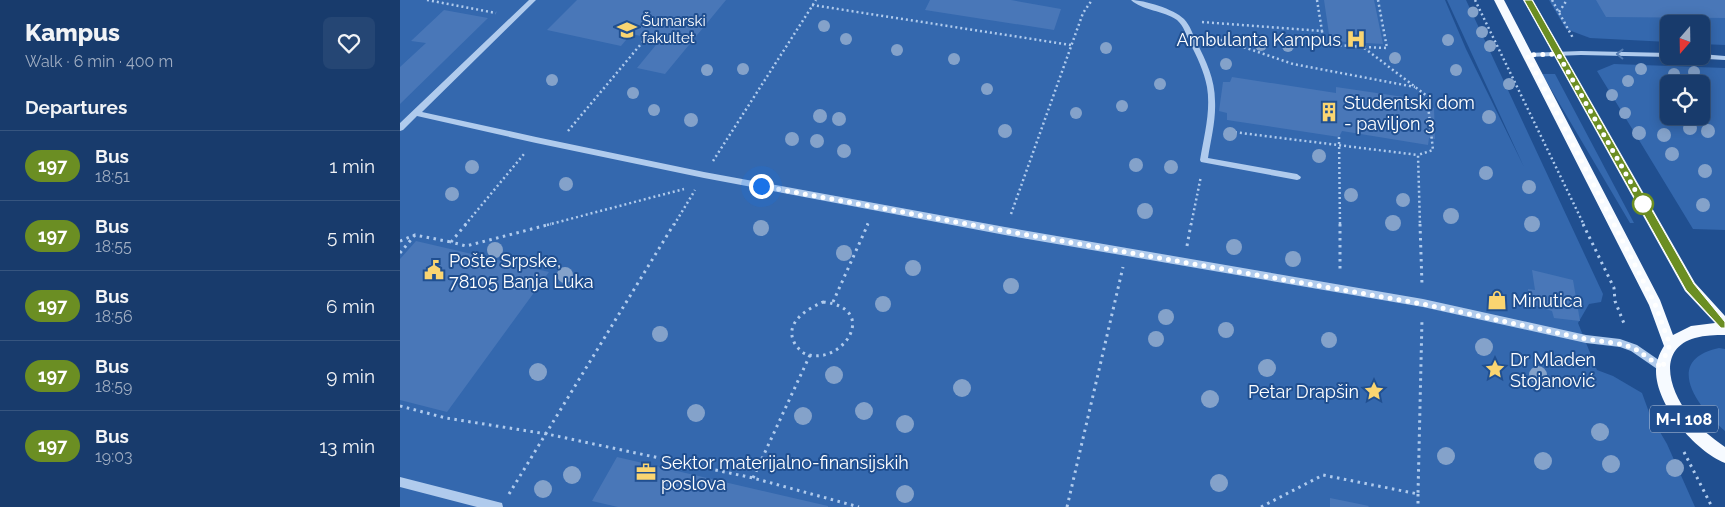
<!DOCTYPE html>
<html lang="en">
<head>
<meta charset="utf-8">
<style>
  :root { --surface:#183b6c; --page:#254674; --text:#f1f3f6; --muted:#9fadc2; --line:#36557f }
  body { margin:0; font-family:Raleway,sans-serif; background:var(--page); color:var(--text); height:100vh; display:flex; flex-direction:column; font-size:19px; white-space:nowrap }
  * { box-sizing:border-box; margin:0 }
  p { font-size:16px; color:var(--muted) }
  .icon { flex:none; width:28px; height:28px; fill:none; stroke:currentColor; stroke-width:2; stroke-linecap:round; stroke-linejoin:round }
  .map { position:relative; flex:1; overflow:hidden }
  .details { display:flex; flex-direction:column; background:var(--surface); width:400px }
  .details>* { flex:none }
  .badge { padding:0 10px; border-radius:16px; font-size:18px; line-height:32px }
  .needle { width:32px; rotate:200deg }
  .fabs { position:absolute; left:1260px; top:15px; display:grid; gap:10px }
  .fabs a { display:grid; place-items:center; width:50px; height:50px; border-radius:8px; background:var(--surface); box-shadow:0 2px 12px #0003,0 0 0 1px var(--line); font-size:25px }
  .you { position:absolute; width:25px; height:25px; margin:-12px; border:4px solid #fff; border-radius:50%; background:#1a73e8; box-shadow:0 0 0 8px #1a73e833 }
  .map>.badge { position:absolute; translate:-50% -50%; box-shadow:0 0 0 2px #fff }
  h2 { padding:0 25px; font-size:19px; line-height:45px }
  .round { display:grid; place-items:center; flex:none; width:52px; height:52px; border-radius:8px; background:var(--page) }
  .head { display:flex; align-items:center; justify-content:space-between; height:85px; padding:0 25px }
  h1 { font-size:24px; font-weight:800; line-height:38px }
  ul { padding:0; list-style:none }
  li { display:flex; align-items:center; gap:15px; height:70px; padding:0 25px; border-top:1px solid var(--line) }
  li div { flex:1 }
  li b { display:block; font-size:19px }
  li em { font-style:normal }
  li .badge { min-width:55px; font-weight:700; text-align:center }
  main { display:flex; flex:1; min-height:0 }
  .map>svg:first-child { display:block }
  .green { fill:#3468ae; fill-rule:evenodd }
  .building { fill:#4977b8 }
  .lines { fill:none; stroke-linecap:round; stroke-linejoin:round }
  .path-far1 { stroke:#b0cbed; stroke-width:2.5; stroke-dasharray:2 3; stroke-linecap:butt }
  .path { stroke:#b0cbed; stroke-width:3; stroke-dasharray:2.5 4.5; stroke-linecap:butt }
  .minor { fill:#b0cbed; fill-rule:evenodd }
  .major { fill:#f6faff; fill-rule:evenodd }
  .tree { fill:#84a2ca }
  .oneway { stroke:#527ab1 }
  .line { fill:#6b8e23; stroke:#fff }
  .walk { stroke:#fff; stroke-width:5; stroke-dasharray:0 9 }
  .stop-dot { fill:#fff; stroke:#6b8e23; stroke-width:2.5 }
  .labels { text-anchor:middle; dominant-baseline:central; stroke-width:4; stroke-linejoin:round; paint-order:stroke }
  .far-poi-label { font-size:15px; fill:#fff; stroke:#204f90; text-anchor:start }
  .shield { fill:#204f90; stroke:#bccade; stroke-width:1 }
  .shield-label { font-size:16px; font-weight:bold; fill:#fff }
  .poi-label { font-size:18px; fill:#fff; stroke:#204f90; text-anchor:start }
</style>
</head>
<body>
<main>
<section class="details">
<div class="head"><div><h1>Kampus</h1><p>Walk · 6 min · 400 m</p></div><a class="round"><svg class="icon" aria-label="heart" viewBox="0 0 24 24"><path d="M12 20l-8-8c-3-5 5-10 8-4 3-6 11-1 8 4z"/></svg></a></div>
<h2>Departures</h2>
<ul>
<li><span class="badge" style="background:#6b8e23;color:#fff">197</span><div><b>Bus</b><p>18:51</p></div><em>1 min</em></li>
<li><span class="badge" style="background:#6b8e23;color:#fff">197</span><div><b>Bus</b><p>18:55</p></div><em>5 min</em></li>
<li><span class="badge" style="background:#6b8e23;color:#fff">197</span><div><b>Bus</b><p>18:56</p></div><em>6 min</em></li>
<li><span class="badge" style="background:#6b8e23;color:#fff">197</span><div><b>Bus</b><p>18:59</p></div><em>9 min</em></li>
<li><span class="badge" style="background:#6b8e23;color:#fff">197</span><div><b>Bus</b><p>19:03</p></div><em>13 min</em></li>
</ul>
</section>
<div class="map">
<svg width="1325" height="507" viewBox="0 0 1325 507">
  <rect width="100%" height="100%" fill="#204f90"/>
  <!-- green -->
  <path class="green" d="M0,0h1045l21,49 58,118 -77,-167h19l137,294 -2,8 -12,2 -11,19 19,47 16,6 29,17 8,22 17,29 28,63h-1295z
    M1149,0h176v45l-24,-1v-20h-32v18l-79,-4 -24,-9z
    M1214,64l111,4v162l-32,-1 -96,-158zM1269,84h32v32h-32z
    M1142,74h13l79,149h-4z
    M1319,348l6,1v82c-27,-23 -63,-71 -6,-83z"/>
  <!-- building -->
  <path class="building" d="M177,0h149l-61,74 -28,-6 23,-28 -29,-6 -10,12 -74,-16z
    M530,0h81l50,9 -7,21 -129,-20z
    M924,0h50l9,44 -53,-3z
    M1196,0h129v18l-119,-1z
    M44,10l44,8 -88,86v-37l26,-24 -15,-2z
    M832,77l104,16v-6l88,13 2,7 8,1 1,31 -6,-1 -1,7 -86,-14 -3,6 -112,-17v-7l-8,-2 4,-29h7z
    M16,241l133,31 -102,140 -47,-12v-141z
    M1132,270l41,10 7,41 -26,-3 -2,-7 -22,-7 -2,-15 7,1z
    M217,457l211,49v1h-210l-26,-6z
    M930,498l39,8 -1,1h-38z"/>
  <g class="lines">
    <!-- path-far1 -->
    <path class="path-far1" d="M27,0l69,13
      M917,0l5,31
      M1075,0l109,225
      M1152,0l21,38
      M412,5l259,40
      M1159,12l8,-12
      M802,22l120,9 1,13 40,3 64,49 6,54 -15,5 2,70
      M810,41l13,-1 70,24 122,23
      M964,47l23,1 -9,-48
      M168,131l78,-93
      M825,131l193,24
      M939,137l1,88
      M313,161l103,-161
      M611,214l72,-201 9,-13
      M65,225l59,-71
      M147,225l137,-36
      M274,225l21,-35
      M467,225l1,-2
      M791,225l10,-49"/>
    <!-- path -->
    <path class="path" d="M66,224l-15,18 15,4 85,-22
      M940,224v47
      M1020,224l2,61
      M1183,224l31,64 1,13 10,25
      M0,241l15,-6 36,7
      M787,246l4,-22
      M0,253l15,-18
      M423,302c58,6 19,65 -17,52 -4,-1 -8,-6 -11,-10 -12,-21 12,-35 28,-42z
      M433,302l35,-78
      M0,406l46,12 101,16 206,44 106,29
      M1284,452l28,55
      M353,478l57,-123
      M109,494l165,-270
      M1018,494v13
      M667,507l56,-240
      M861,507l62,-32 95,19 4,-175"/>
    <!-- minor -->
    <path class="minor" d="M129,0h7l-114,112 114,25 168,35 301,55 418,72 163,36 34,4 17,6 29,20 2,3 -2,3 -3,1 -3,-1 -29,-20 -11,-4 -34,-4 -163,-36 -418,-72 -301,-57 -168,-35 -119,-27 -14,14 -3,1v-8z
      M731,0c13,0 43,9 53,19 6,6 9,16 13,24 9,18 18,36 18,58 1,19 -4,38 -7,57l89,16 4,3 -1,2 -3,1 -96,-18 -1,-2c4,-24 11,-49 7,-73 -3,-16 -10,-30 -17,-44 -4,-8 -6,-17 -13,-23 -14,-10 -34,-9 -46,-20z
      M1181,51l88,2v3h3l-3,1 -88,-2 -54,2 -4,-2 4,-2z
      M1301,54l24,2v4l-37,-2 -3,-2h16z
      M0,477l98,25 4,1 1,4h-26l-77,-20z"/>
    <!-- major -->
    <path class="major" d="M1094,0h10l156,300 13,35 18,-9 24,-3 -30,-32 -162,-291h10l162,283 30,33v19c-10,0 -20,0 -30,3 -39,11 -25,53 -7,76 10,13 23,23 37,33v16c-30,-12 -69,-58 -69,-92 0,-9 3,-17 8,-25l-15,-41z"/>
  </g>
  <!-- trees -->
  <g class="tree">
    <circle cx="1073" cy="12" r="5.5"/>
    <circle cx="424" cy="26" r="6"/>
    <circle cx="1082" cy="32" r="6"/>
    <circle cx="446" cy="39" r="6"/>
    <circle cx="1048" cy="40" r="6"/>
    <circle cx="861" cy="45" r="6"/>
    <circle cx="888" cy="46" r="6"/>
    <circle cx="1090" cy="46" r="6"/>
    <circle cx="706" cy="48" r="6"/>
    <circle cx="497" cy="50" r="6"/>
    <circle cx="995" cy="58" r="6"/>
    <circle cx="554" cy="59" r="6"/>
    <circle cx="826" cy="64" r="6"/>
    <circle cx="343" cy="69" r="6"/>
    <circle cx="1241" cy="69" r="6"/>
    <circle cx="307" cy="70" r="6"/>
    <circle cx="1056" cy="70" r="6"/>
    <circle cx="1294" cy="72" r="6"/>
    <circle cx="1274" cy="74" r="6"/>
    <circle cx="152" cy="80" r="6"/>
    <circle cx="1228" cy="81" r="6"/>
    <circle cx="760" cy="84" r="6"/>
    <circle cx="1109" cy="84" r="6"/>
    <circle cx="587" cy="89" r="6"/>
    <circle cx="233" cy="93" r="6"/>
    <circle cx="1212" cy="95" r="6"/>
    <circle cx="722" cy="106" r="6"/>
    <circle cx="254" cy="110" r="6"/>
    <circle cx="676" cy="113" r="6"/>
    <circle cx="1225" cy="113" r="6"/>
    <circle cx="420" cy="116" r="7"/>
    <circle cx="1089" cy="117" r="7"/>
    <circle cx="439" cy="119" r="7"/>
    <circle cx="291" cy="120" r="7"/>
    <circle cx="1290" cy="128" r="7"/>
    <circle cx="605" cy="131" r="7"/>
    <circle cx="1308" cy="131" r="7"/>
    <circle cx="1239" cy="133" r="7"/>
    <circle cx="830" cy="134" r="7"/>
    <circle cx="1264" cy="135" r="7"/>
    <circle cx="392" cy="139" r="7"/>
    <circle cx="417" cy="141" r="7"/>
    <circle cx="444" cy="151" r="7"/>
    <circle cx="1272" cy="154" r="7"/>
    <circle cx="919" cy="156" r="7"/>
    <circle cx="736" cy="165" r="7"/>
    <circle cx="72" cy="167" r="7"/>
    <circle cx="771" cy="167" r="7"/>
    <circle cx="1305" cy="171" r="7"/>
    <circle cx="1086" cy="173" r="7"/>
    <circle cx="166" cy="184" r="7"/>
    <circle cx="1129" cy="187" r="7"/>
    <circle cx="52" cy="194" r="7"/>
    <circle cx="951" cy="195" r="7"/>
    <circle cx="1003" cy="200" r="7"/>
    <circle cx="1303" cy="205" r="7"/>
    <circle cx="745" cy="211" r="8"/>
    <circle cx="1051" cy="216" r="8"/>
    <circle cx="993" cy="223" r="8"/>
    <circle cx="1132" cy="224" r="8"/>
    <circle cx="361" cy="228" r="8"/>
    <circle cx="834" cy="247" r="8"/>
    <circle cx="95" cy="250" r="8"/>
    <circle cx="444" cy="253" r="8"/>
    <circle cx="893" cy="259" r="8"/>
    <circle cx="513" cy="268" r="8"/>
    <circle cx="165" cy="275" r="8"/>
    <circle cx="611" cy="286" r="8"/>
    <circle cx="483" cy="304" r="8"/>
    <circle cx="766" cy="317" r="8"/>
    <circle cx="826" cy="330" r="8"/>
    <circle cx="260" cy="334" r="8"/>
    <circle cx="756" cy="339" r="8"/>
    <circle cx="929" cy="340" r="8"/>
    <circle cx="1084" cy="347" r="9"/>
    <circle cx="867" cy="368" r="9"/>
    <circle cx="138" cy="372" r="9"/>
    <circle cx="434" cy="375" r="9"/>
    <circle cx="1138" cy="375" r="9"/>
    <circle cx="562" cy="388" r="9"/>
    <circle cx="810" cy="399" r="9"/>
    <circle cx="464" cy="411" r="9"/>
    <circle cx="296" cy="413" r="9"/>
    <circle cx="403" cy="416" r="9"/>
    <circle cx="505" cy="424" r="9"/>
    <circle cx="1200" cy="432" r="9"/>
    <circle cx="1046" cy="456" r="9"/>
    <circle cx="1143" cy="461" r="9"/>
    <circle cx="1211" cy="464" r="9"/>
    <circle cx="1275" cy="468" r="9"/>
    <circle cx="172" cy="475" r="9"/>
    <circle cx="819" cy="483" r="9"/>
    <circle cx="143" cy="489" r="9"/>
    <circle cx="505" cy="494" r="9"/>
  </g>
  <!-- one-way arrows -->
  <defs><path id="oneway-chevron" d="M-2-3.5L2.5 0L-2 3.5" fill="none" stroke-width="1.6" stroke-linecap="round" stroke-linejoin="round" transform="scale(1.25)"/></defs>
  <use class="oneway" href="#oneway-chevron" transform="translate(1220 54) rotate(-179)"/>
  <!-- line -->
  <path class="line" d="M1124,0h8l162,284 31,38v6h-4l-35,-38z"/>
  <g class="lines">
    <!-- walk -->
    <path class="walk" d="M361,186l244,45 418,73 163,35 34,5 14,4 29,20 2,-12 5,-11 -15,-41 -128,-249 31,-1 85,150"/>
  </g>
  <!-- icons -->
  <defs>
    <symbol id="university-bare" viewBox="-9 -9 18 18"><path d="M0-5L7-2L0 1L-7-2ZM-4 1L0 2.5L4 1V4Q0 6-4 4Z" fill="#fad571" stroke="#204f90" stroke-width="2.5" paint-order="stroke"/></symbol>
    <symbol id="hospital-bare" viewBox="-9 -9 18 18"><path d="M-5-5h3v3.5h4V-5h3V5h-3V1.5h-4V5h-3Z" fill="#fad571" stroke="#204f90" stroke-width="2.5" paint-order="stroke"/></symbol>
    <symbol id="building-bare" viewBox="-9 -9 18 18"><path d="M-4-6H4V6H1V3H-1V6H-4ZM-2.5-4.3h1.7v1.8h-1.7ZM.8-4.3h1.7v1.8H.8ZM-2.5-1h1.7V.8h-1.7ZM.8-1h1.7V.8H.8Z" fill="#fad571" stroke="#204f90" stroke-width="2.5" paint-order="stroke"/></symbol>
    <symbol id="civic-bare" viewBox="-9 -9 18 18"><path d="M-.6-6.5H3V-4.5H.6V-3L4-1V1h2V6H-6V1h2V-1L-.6-3ZM-1.2 2.5V6h2.4V2.5Z" fill="#fad571" stroke="#204f90" stroke-width="2.5" paint-order="stroke"/></symbol>
    <symbol id="shop-bare" viewBox="-9 -9 18 18"><path d="M-5-2.5h2.3a2.7 3.5 0 0 1 5.4 0H5L5.5 6h-11ZM-1.5-2.5h3a1.5 2.3 0 0 0-3 0Z" fill="#fad571" stroke="#204f90" stroke-width="2.5" paint-order="stroke"/></symbol>
    <symbol id="sight-bare" viewBox="-9 -9 18 18"><path d="M0-6L1.8-2.2L6-1.7L2.9 1.2L3.7 5.4L0 3.3L-3.7 5.4L-2.9 1.2L-6-1.7L-1.8-2.2Z" fill="#fad571" stroke="#204f90" stroke-width="2.5" paint-order="stroke"/></symbol>
    <symbol id="office-bare" viewBox="-9 -9 18 18"><path d="M-6-3h4V-5.5h4V-3h4V5H-6ZM-1-4.5V-3h2v-1.5ZM-6 0V1H6V0Z" fill="#fad571" stroke="#204f90" stroke-width="2.5" paint-order="stroke"/></symbol>
  </defs>
  <g fill-rule="evenodd">
    <use href="#university-bare" x="213" y="16" width="28" height="28"/>
    <use href="#hospital-bare" x="942" y="25" width="28" height="28"/>
    <use href="#building-bare" x="915" y="98" width="28" height="28"/>
    <use href="#civic-bare" x="20" y="256" width="28" height="28"/>
    <use href="#shop-bare" x="1083" y="286" width="28" height="28"/>
    <use href="#sight-bare" x="1081" y="355" width="28" height="28"/>
    <use href="#sight-bare" x="960" y="377" width="28" height="28"/>
    <use href="#office-bare" x="232" y="458" width="28" height="28"/>
  </g>
  <!-- markers -->
  <circle class="stop-dot" cx="1243" cy="204" r="10"/>
  <g class="labels">
    <!-- far-poi labels -->
    <g class="far-poi-label">
      <text x="242" y="21">Šumarski<tspan x="242" dy="17">fakultet</tspan></text>
    </g>
    <!-- shield labels -->
    <rect class="shield" x="1250" y="405.5" width="68" height="27" rx="4"/>
    <g class="shield-label">
      <text x="1284" y="419">M-I 108</text>
    </g>
    <!-- poi labels -->
    <g class="poi-label">
      <text x="941" y="39" text-anchor="end">Ambulanta Kampus</text>
      <text x="944" y="102">Studentski dom<tspan x="944" dy="21">- paviljon 3</tspan></text>
      <text x="49" y="260">Pošte Srpske,<tspan x="49" dy="21">78105 Banja Luka</tspan></text>
      <text x="1112" y="300">Minutica</text>
      <text x="1110" y="359">Dr Mladen<tspan x="1110" dy="21">Stojanović</tspan></text>
      <text x="959" y="391" text-anchor="end">Petar Drapšin</text>
      <text x="261" y="462">Sektor materijalno-finansijskih<tspan x="261" dy="21">poslova</tspan></text>
    </g>
  </g>
</svg>
<div class="fabs">
<a><svg class="needle" viewBox="-14 -14 28 28"><path d="M0-13l5 13h-10z" fill="#e53935"/><path d="M0 13l5-13h-10z" fill="#9fadc2"/></svg></a>
<a><svg class="icon" aria-label="locate" viewBox="0 0 24 24"><circle cx="12" cy="12" r="6"/><path d="M12 2v4M12 18v4M2 12h4M18 12h4"/></svg></a>
</div>
<div class="you" style="left:361px;top:186px"></div>
</div>
</main>
</body>
</html>
